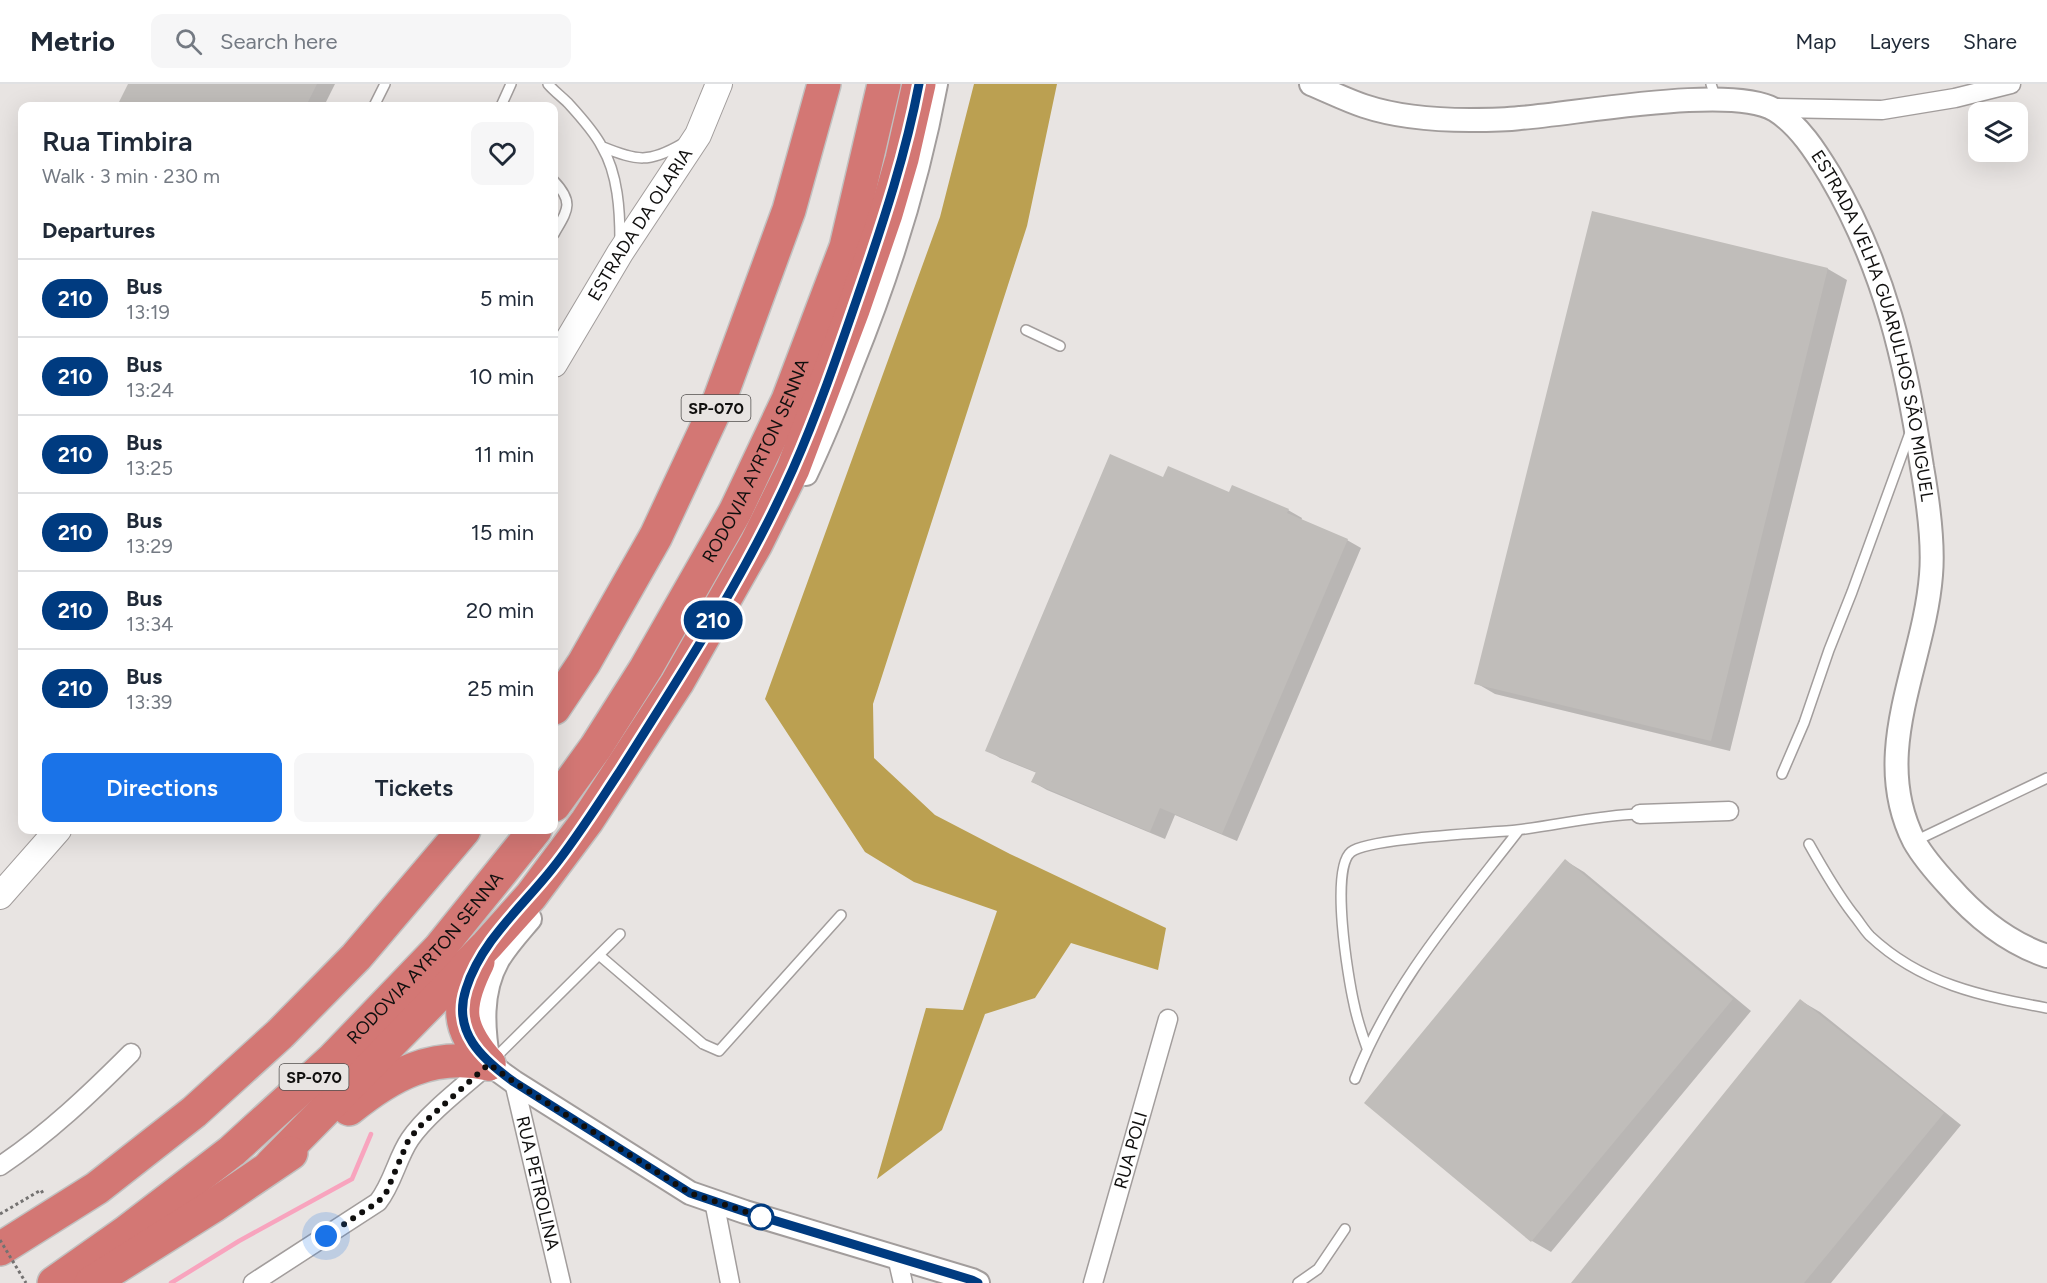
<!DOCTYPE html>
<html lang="en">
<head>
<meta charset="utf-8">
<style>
  :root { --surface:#fff; --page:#f6f6f7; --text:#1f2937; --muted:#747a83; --line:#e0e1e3; --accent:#1a73e8 }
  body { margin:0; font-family:Figtree,sans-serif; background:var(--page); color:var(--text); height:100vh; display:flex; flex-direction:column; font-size:22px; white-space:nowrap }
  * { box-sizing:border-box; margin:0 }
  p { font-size:20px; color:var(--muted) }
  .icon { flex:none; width:33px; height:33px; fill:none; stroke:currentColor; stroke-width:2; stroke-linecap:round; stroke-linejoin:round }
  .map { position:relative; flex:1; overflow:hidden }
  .panel { position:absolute; left:18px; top:18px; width:540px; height:732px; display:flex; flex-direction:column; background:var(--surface); border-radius:12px; box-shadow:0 6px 24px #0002 }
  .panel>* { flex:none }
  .badge { padding:0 12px; border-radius:20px; font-size:21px; line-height:39px }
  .controls { position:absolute; left:1968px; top:18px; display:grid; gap:12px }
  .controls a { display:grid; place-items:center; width:60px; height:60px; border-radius:12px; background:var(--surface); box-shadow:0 6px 24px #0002; font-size:30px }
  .you { position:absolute; width:30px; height:30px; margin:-15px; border:4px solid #fff; border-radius:50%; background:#1a73e8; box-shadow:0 0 0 9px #1a73e833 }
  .map>.badge { position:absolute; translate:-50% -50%; box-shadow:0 0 0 3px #fff }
  h2 { padding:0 24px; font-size:22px; line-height:54px }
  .round { display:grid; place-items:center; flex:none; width:63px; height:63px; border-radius:12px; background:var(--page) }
  .summary { display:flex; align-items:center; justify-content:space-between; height:102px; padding:0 24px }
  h1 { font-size:28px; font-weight:600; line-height:45px }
  .cta { display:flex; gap:12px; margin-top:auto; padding:12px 24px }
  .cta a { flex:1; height:69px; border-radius:12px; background:var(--accent); color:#fff; font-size:24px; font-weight:600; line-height:69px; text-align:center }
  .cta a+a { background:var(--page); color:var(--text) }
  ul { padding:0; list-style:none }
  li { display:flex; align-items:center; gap:18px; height:78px; padding:0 24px; border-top:2px solid var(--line) }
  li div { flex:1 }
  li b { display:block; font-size:22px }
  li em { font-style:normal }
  li .badge { min-width:66px; font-weight:700; text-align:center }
  header { display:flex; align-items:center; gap:36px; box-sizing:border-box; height:84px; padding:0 30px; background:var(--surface); border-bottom:2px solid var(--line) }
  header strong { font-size:28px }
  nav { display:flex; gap:33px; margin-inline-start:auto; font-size:21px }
  .search { width:420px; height:54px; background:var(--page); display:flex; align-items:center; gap:15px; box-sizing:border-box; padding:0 21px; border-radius:12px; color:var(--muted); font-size:22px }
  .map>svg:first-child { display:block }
  .forest { fill:#bba051 }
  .shadow { fill:#0003 }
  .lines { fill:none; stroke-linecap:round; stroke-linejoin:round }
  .stream { stroke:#f8a4be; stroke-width:4.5 }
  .building { fill:#c0bdba }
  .service-casing { stroke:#a29d9c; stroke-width:12 }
  .minor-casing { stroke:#a29d9c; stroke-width:21 }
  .tertiary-casing { stroke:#a29d9c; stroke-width:26 }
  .secondary-casing { stroke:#a29d9c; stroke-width:28 }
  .motorway-casing { stroke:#c1c1c0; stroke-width:36 }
  .path { stroke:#747271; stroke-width:3; stroke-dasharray:3 3; stroke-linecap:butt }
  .service { stroke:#fff; stroke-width:9 }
  .minor { stroke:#fff; stroke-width:18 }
  .tertiary { stroke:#fff; stroke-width:22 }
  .secondary { stroke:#fff; stroke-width:26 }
  .motorway { stroke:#d37774; stroke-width:33 }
  .path-bridge { stroke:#747271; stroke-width:3; stroke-dasharray:3 3; stroke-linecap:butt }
  .line-casing { stroke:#fff; stroke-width:14 }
  .line { stroke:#003b80; stroke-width:9 }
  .walk { stroke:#100f0e; stroke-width:6; stroke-dasharray:0 10.8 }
  .stop-dot { fill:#fff; stroke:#003b80; stroke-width:3 }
  .labels { text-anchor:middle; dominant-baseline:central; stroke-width:4.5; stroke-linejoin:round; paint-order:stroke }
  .shield { fill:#e8e4e2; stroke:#514f4e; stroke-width:1.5 }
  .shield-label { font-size:16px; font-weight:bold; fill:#100f0e }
  .street-label { font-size:18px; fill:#100f0e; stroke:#e8e4e2 }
</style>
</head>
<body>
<header>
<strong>Metrio</strong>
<div class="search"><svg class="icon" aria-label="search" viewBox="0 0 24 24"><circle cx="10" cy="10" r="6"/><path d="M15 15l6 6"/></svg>Search here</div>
<nav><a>Map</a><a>Layers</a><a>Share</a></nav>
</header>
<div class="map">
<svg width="2047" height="1199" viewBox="0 0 2047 1199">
  <rect width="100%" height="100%" fill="#e8e4e2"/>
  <!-- forest -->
  <path class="forest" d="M974,0h83l-30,142 -154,478 1,54 61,57 75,39 156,74 -8,42 -87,-27 -36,55 -50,16 -43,116 -65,49 49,-171 37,2 34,-99 -83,-29 -49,-30 -100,-153 175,-482z"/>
  <!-- shadow -->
  <path class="shadow" d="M130,0h205l-11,22h-205z
    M1593,129l235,56 19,11 -117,471 -235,-57 -19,-11z
    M1164,395l66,15 58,16 14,8 -1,3 46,19 14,8 -124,293 -62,-26 -10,24 -118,-49 -14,-8 4,-9 -37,-15 -13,-8z
    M1566,777l18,11 167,139 -200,241 -19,-11 -165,-138z
    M1801,917l19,11 141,113 -130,158h-258z"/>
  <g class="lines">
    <!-- stream -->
    <path class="stream" d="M171,1199l68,-42 113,-62 19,-45"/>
  </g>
  <!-- building -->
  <path class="building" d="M128,0h189l-11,22h-189z
    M1592,127l236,57 -117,473 -237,-57z
    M1110,370l53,23 5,-11 61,26 3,-7 57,24 -2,4 61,26 -126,295 -62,-26 -10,24 -119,-50 5,-10 -51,-21z
    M1565,775l168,140 -202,243 -167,-139z
    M1800,915l144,114 -140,170h-233z"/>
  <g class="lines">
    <defs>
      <path id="service" d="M548,0c6,7 14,13 20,19 11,12 27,30 34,44 16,27 18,64 18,94
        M1711,0l5,15
        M374,22l11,-22
        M501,22l10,-22
        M603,63c34,14 46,16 79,-3
        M554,97c21,22 13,30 0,53
        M1026,246l34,16
        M1782,690l22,-51 25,-73 23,-58 59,-162
        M1915,757l132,-63
        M1809,760c14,25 27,48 44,70 6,7 11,16 17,22 51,48 111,60 177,72
        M599,871l104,89 16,7 122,-136
        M1367,964c-5,-14 -10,-29 -13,-44 -6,-26 -24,-135 -3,-152 17,-14 137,-19 166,-22 42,-5 81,-15 123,-16
        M492,977l128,-127
        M1355,995c36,-94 103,-170 164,-249
        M1298,1199l20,-14 27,-40"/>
      <g id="minor">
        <path d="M1774,24l108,2 73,-12 56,-14"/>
        <path d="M1640,730l89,-3"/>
        <path id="s1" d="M514,998l47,201"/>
        <path d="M0,1082c48,-32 90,-72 131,-113"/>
        <path d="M714,1117l16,82"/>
        <path d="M897,1173l6,26"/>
        <path d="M253,1199l125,-81c15,-19 19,-44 32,-63 17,-25 55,-54 79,-75"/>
        <path id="s2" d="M1093,1199l75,-264"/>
      </g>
      <g id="tertiary">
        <path id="s3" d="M1311,0c17,7 35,16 53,22 33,11 71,14 106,14 17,0 34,0 50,-2 56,-4 211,-34 255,-8 24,15 41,42 55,65 55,94 76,187 92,292 6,34 12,74 9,108 -7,90 -62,177 -17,266 9,16 23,32 35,45 27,31 59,57 98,70"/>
        <path d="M806,390c17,-36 32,-73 46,-110 37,-91 66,-183 84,-280"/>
        <path d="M530,835c-11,13 -23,26 -32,41 -18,32 -15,69 -9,104l25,18 176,111 55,19 227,68 6,3"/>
      </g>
      <g id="secondary">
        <path id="s4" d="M554,280l66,-111 78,-118 21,-51"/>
        <path d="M0,812l58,-66"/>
      </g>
      <g id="motorway">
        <path d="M554,624l30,-45 72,-127 63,-135 70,-191 35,-126"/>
        <path id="s5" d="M554,721l42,-58 50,-79 89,-156 53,-112 58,-153 38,-163"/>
        <path d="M478,878c-22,44 -22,65 11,102"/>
        <path d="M349,1025c42,-34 83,-57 140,-45"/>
        <path d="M271,1081l216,-220 44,-49 56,-75 90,-138 79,-139 37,-75 60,-159 33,-96 16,-55 17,-75"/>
        <path d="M0,1165l97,-61 97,-76 86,-78 76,-77 108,-127"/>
        <path id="s6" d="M54,1199l71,-50 107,-82 101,-92 106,-110 96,-119"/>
        <path d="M91,1199l122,-77 78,-53"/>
      </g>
    </defs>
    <!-- service casing -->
    <use href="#service" class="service-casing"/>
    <!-- minor casing -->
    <use href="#minor" class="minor-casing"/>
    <!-- tertiary casing -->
    <use href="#tertiary" class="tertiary-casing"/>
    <!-- secondary casing -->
    <use href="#secondary" class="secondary-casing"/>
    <!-- motorway casing -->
    <use href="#motorway" class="motorway-casing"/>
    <!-- path -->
    <path class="path" d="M0,1130l41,-24 3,5"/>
    <!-- service -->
    <use href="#service" class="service"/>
    <!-- minor -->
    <use href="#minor" class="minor"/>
    <!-- tertiary -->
    <use href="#tertiary" class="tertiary"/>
    <!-- secondary -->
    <use href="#secondary" class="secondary"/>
    <!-- motorway -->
    <use href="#motorway" class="motorway"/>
    <!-- path-bridge -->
    <path class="path-bridge" d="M0,1156l26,43"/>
  </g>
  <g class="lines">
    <defs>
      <path id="line" d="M919,0c-13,69 -35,136 -58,203 -21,61 -42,123 -68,182 -47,106 -111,204 -173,302 -22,33 -43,67 -68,98 -30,38 -71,72 -86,120 -14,43 16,70 48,93l176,111 56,19 226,68 6,3"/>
    </defs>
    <!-- line casing -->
    <use href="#line" class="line-casing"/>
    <!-- line -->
    <use href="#line" class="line"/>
    <!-- walk -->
    <path class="walk" d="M326,1152l52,-34 8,-9 22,-52 11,-14 70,-63 25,18 176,111 77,26 -6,-2"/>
  </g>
  <!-- markers -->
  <circle class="stop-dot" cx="761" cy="1133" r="12"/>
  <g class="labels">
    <!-- shield labels -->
    <g class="shield">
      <rect x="681.5" y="311" width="69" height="26" rx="4.5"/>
      <rect x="279.5" y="980" width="69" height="26" rx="4.5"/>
    </g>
    <g class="shield-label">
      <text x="716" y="324">SP-070</text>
      <text x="314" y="993">SP-070</text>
    </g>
    <!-- street labels -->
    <g class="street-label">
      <text stroke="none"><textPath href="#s4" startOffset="164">ESTRADA DA OLARIA</textPath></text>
      <text stroke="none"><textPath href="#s3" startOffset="716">ESTRADA VELHA GUARULHOS SÃO MIGUEL</textPath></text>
      <text stroke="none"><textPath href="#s5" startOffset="400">RODOVIA AYRTON SENNA</textPath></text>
      <text stroke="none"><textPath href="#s6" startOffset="495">RODOVIA AYRTON SENNA</textPath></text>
      <text stroke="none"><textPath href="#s2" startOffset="138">RUA POLI</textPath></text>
      <text stroke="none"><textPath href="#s1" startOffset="104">RUA PETROLINA</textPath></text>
    </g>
  </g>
</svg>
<div class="controls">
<a><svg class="icon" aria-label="layers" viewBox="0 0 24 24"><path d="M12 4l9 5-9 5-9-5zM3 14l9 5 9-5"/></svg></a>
</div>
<div class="you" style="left:326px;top:1152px"></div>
<b class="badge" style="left:713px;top:536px;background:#003b80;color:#fff">210</b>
<section class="panel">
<div class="summary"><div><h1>Rua Timbira</h1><p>Walk · 3 min · 230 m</p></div><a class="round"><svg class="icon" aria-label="heart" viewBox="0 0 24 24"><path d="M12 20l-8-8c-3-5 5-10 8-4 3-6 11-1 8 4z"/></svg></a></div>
<h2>Departures</h2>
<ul>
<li><span class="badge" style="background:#003b80;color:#fff">210</span><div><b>Bus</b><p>13:19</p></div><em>5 min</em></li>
<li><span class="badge" style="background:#003b80;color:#fff">210</span><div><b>Bus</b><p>13:24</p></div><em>10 min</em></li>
<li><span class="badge" style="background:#003b80;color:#fff">210</span><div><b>Bus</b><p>13:25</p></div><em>11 min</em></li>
<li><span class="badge" style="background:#003b80;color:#fff">210</span><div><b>Bus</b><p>13:29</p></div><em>15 min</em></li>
<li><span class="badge" style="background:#003b80;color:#fff">210</span><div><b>Bus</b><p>13:34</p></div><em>20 min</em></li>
<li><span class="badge" style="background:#003b80;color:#fff">210</span><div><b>Bus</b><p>13:39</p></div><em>25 min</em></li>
</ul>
<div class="cta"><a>Directions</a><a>Tickets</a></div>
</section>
</div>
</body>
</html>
